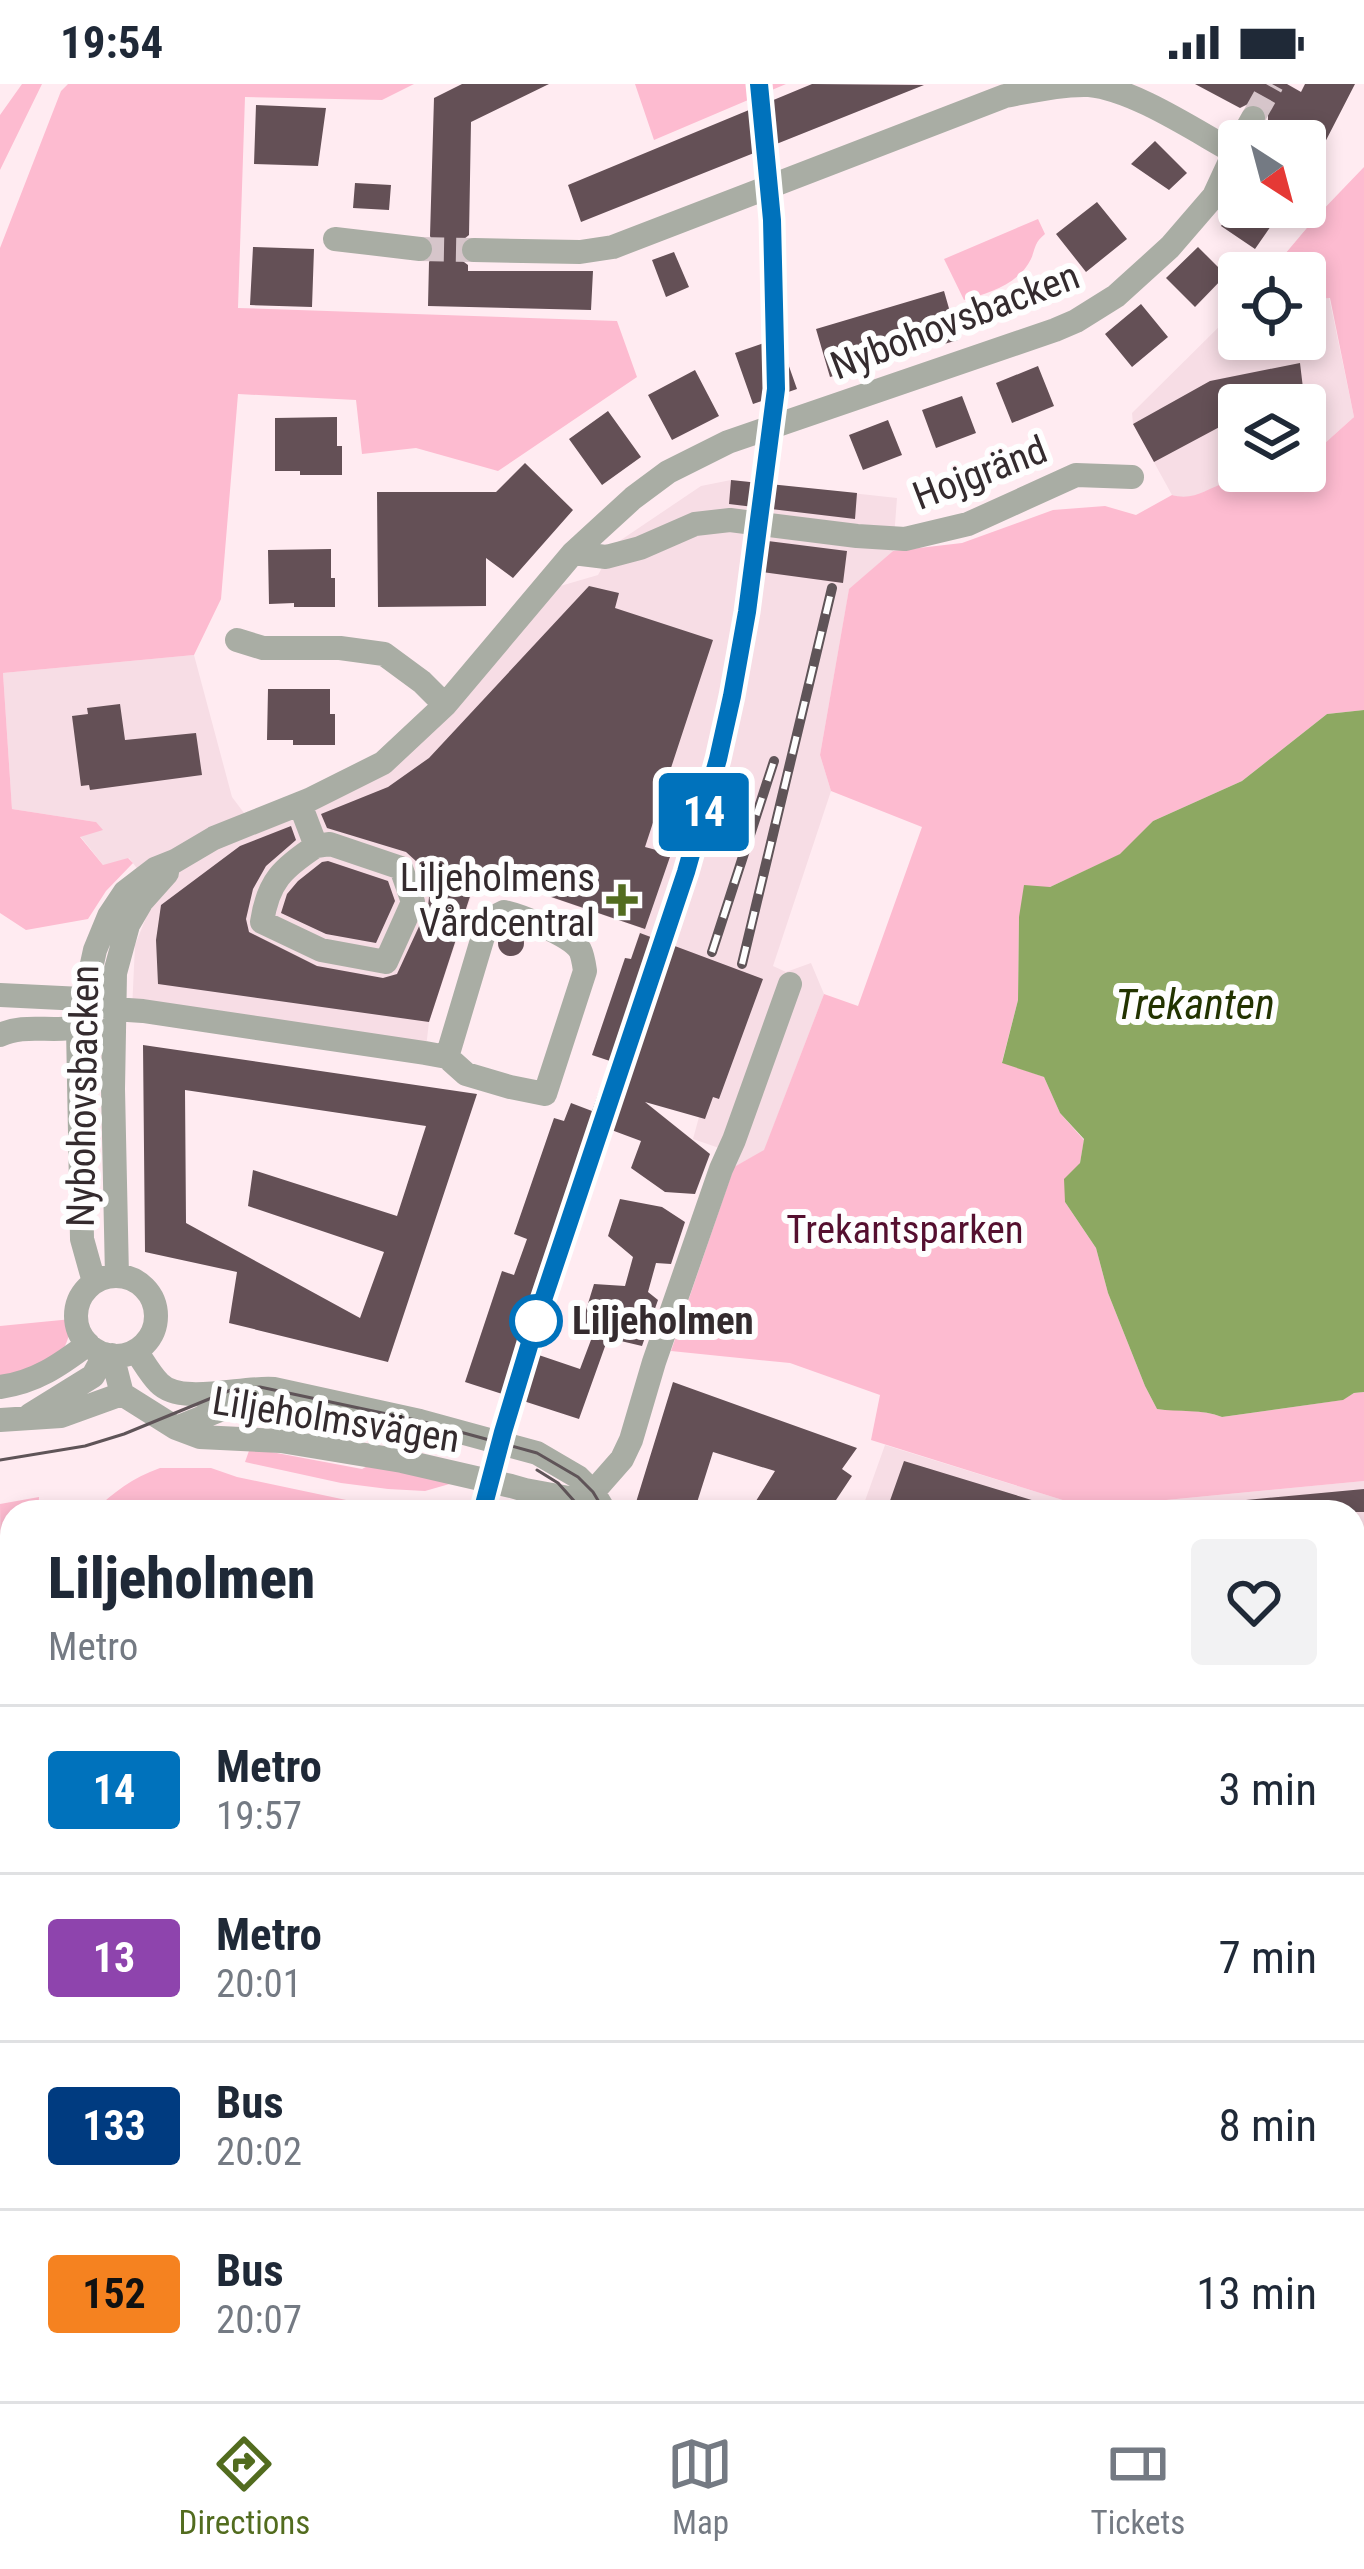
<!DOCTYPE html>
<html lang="en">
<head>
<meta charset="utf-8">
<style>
  :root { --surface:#fff; --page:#f2f2f3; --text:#1f2937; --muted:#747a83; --line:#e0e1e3; --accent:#526c1f }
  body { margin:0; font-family:"Roboto Condensed",sans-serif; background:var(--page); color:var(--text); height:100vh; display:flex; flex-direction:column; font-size:45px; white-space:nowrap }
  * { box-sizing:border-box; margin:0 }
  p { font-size:39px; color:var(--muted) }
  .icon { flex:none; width:66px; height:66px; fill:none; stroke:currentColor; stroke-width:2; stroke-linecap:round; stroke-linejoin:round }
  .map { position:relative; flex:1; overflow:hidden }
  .drawer { position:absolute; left:0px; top:1416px; width:1365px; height:903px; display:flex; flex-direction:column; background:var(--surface); border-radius:36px 36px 0 0; box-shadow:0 6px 18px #0003 }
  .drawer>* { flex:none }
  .badge { padding:0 24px; border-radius:9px; font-size:42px; line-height:78px }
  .needle { width:78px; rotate:144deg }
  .buttons { position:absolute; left:1218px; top:36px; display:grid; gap:24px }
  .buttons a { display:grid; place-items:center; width:108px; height:108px; border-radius:12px; background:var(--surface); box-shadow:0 6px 18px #0003; font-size:60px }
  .map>.badge { position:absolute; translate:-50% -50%; box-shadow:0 0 0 6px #fff }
  .round { display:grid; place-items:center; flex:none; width:126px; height:126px; border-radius:12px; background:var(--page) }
  .overview { display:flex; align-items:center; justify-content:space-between; height:204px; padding:0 48px }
  h1 { font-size:57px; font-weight:800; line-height:90px }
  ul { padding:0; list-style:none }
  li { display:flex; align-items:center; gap:36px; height:168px; padding:0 48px; border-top:3px solid var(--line) }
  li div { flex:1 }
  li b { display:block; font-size:45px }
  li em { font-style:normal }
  li .badge { min-width:132px; font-weight:700; text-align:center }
  .status { display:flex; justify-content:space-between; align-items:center; height:84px; padding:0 60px; background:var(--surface); direction:ltr }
  .status svg { height:33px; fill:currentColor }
  .tab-bar { display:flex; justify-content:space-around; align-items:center; height:168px; border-top:3px solid var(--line); background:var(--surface); font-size:33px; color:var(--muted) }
  .tab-bar a { display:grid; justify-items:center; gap:6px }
  .tab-bar .current { color:var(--accent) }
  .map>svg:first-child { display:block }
  .built { fill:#f7dde5 }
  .green { fill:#fdbbd0 }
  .water { fill:#8da862 }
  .building { fill:#645056; fill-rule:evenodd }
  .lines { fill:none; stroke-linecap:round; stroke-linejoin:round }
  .minor-tunnel { stroke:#d6c5ca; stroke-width:24; stroke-dasharray:24 12; stroke-linecap:butt }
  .minor { stroke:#a9ada4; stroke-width:24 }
  .tram { stroke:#5f5458; stroke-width:3 }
  .rail-casing { stroke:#5f5458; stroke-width:10 }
  .rail { stroke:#fefefe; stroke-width:6; stroke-dasharray:18; stroke-linecap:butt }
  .line-casing { stroke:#fff; stroke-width:27 }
  .line { stroke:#0072bc; stroke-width:18 }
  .poi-dot { fill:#526c1f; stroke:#fefefe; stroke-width:4.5 }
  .stop-dot { fill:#fff; stroke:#0072bc; stroke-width:6 }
  .labels { text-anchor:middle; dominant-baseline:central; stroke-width:12; stroke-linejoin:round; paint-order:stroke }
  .street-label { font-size:39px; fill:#342b2e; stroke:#fefefe }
  .poi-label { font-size:39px; fill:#342b2e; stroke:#fefefe; text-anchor:end }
  .park-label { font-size:39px; fill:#550f2f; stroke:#fefefe }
  .stop-label { font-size:39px; font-weight:bold; fill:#342b2e; stroke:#fefefe; text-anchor:start }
  .water-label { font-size:42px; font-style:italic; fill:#230; stroke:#fefefe }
</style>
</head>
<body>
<div class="status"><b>19:54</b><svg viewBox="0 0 49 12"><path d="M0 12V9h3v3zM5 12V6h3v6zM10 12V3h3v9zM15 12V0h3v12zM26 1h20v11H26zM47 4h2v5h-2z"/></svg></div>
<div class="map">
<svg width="1364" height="2317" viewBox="0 0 1364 2317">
  <rect width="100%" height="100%" fill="#ffebf1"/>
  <!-- built -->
  <path class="built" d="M1329,213l25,120 -49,44v-56h-66v66h46l-58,12 -40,16 -15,-4 -39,-71 -1,-11 107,-106v32h66v-40z
    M731,396l166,18 -4,53 -44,39 -29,165 11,36 -58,175 13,6 25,-9 13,31 -60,157 -30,16 -12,-18 -29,-10 6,-22 -97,-34 8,-22 -18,-6 33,-97 6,1 10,-31 -162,-55 -50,149 -4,34 -293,-46 3,-65 21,-52 -27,-35 -25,8 -24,-30 16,-14 -84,-13 -9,-136 191,-18 38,142 24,32 106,-46 188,-194 48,-14 17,-31 86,-58z
    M885,1361l184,57 25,5 270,-26v306l-11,1v-276h-492z
    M1364,1750v567h-940l10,-10h919v-556z
    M0,2217l12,1v89h226l-8,10h-230z"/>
  <!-- green -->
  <path class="green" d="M22,0h20l-42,86v-55z
    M68,0h346l-32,16 -137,-3 -7,211 379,13 20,56 -139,94 -82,-23 -54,6 -6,-54 -118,-6 -17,205 -27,56 -191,18 9,136 84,13 7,8 -23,7 23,28 25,-7 5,5 -27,28 -18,28 -62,11 -26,-17v-665l61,-157z
    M635,0h151l-132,56z
    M1364,83v543l-37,4 -85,67 -89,40 -32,33 -71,33 -31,30 -1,83 -16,62 42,15 16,36 24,27 -4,23 -15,39 31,46 12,45 37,93 12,23c21,2 46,0 65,8l120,-17 12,-7 10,-1v89l-270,26 -25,-5 -198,-62 9,-45 -90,-32 -119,-12 63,-184 30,-17 60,-156 34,12 64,-179 -91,-36 -11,-36 29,-166 44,-38 69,-8 91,-33 52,-4 31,9 36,-20c22,6 34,-6 55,-13 25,-7 53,-11 78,-11v-10l49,-44 -24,-119 -25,1v-26h-36l48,-57z
    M1038,135l7,15c-11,9 -9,13 -14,25 -12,25 -43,35 -67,41l-20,-41z
    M72,1235c-6,50 -30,47 -72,60v-53z
    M250,1364l112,21 13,-7 78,21 -28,8 -37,-2 -47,-6 -96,-21z
    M160,1384h51l26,9 114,24 64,4 38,7h-360c21,-20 39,-34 67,-44z
    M39,1413l-1,15h-26v55l-11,12 -1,-75z"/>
  <!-- water -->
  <path class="water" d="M1364,626v682l-10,1 -11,7 -121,17c-19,-8 -44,-5 -65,-8l-12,-23 -37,-93 -12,-45 -31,-46 -1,-23 16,-16 4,-24 -24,-26 -16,-36 -42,-14 16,-63 1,-83 5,-32 26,2 70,-33 33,-33 89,-40 85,-67z"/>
  <!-- building -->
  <path class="building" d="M462,0h87l-78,38 -2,113 -10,8 -1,8 2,8 8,6v6h125l-2,39 -163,-4 1,-44 7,-12 -6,-14 4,-138z
    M812,0l112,1 -343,137 -13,-37z
    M1195,0h92l14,8 4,-8h50l-34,66 -53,-27v-12l-8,-8 -8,-1 -12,6z
    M256,21l70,3 -8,58 -64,-2z
    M1155,57l32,32 -18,17 -38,-26z
    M355,99l36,2 -2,25 -36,-2z
    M1097,118l30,37 -41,33 -30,-38z
    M1234,123h50l-29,42 -34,-23z
    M253,163l61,2 -2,58 -62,-2z
    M1198,163l28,28 -31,32 -29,-29z
    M674,168l15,35 -23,10 -14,-37z
    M944,207l14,49 -128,37 -14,-48z
    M1141,220l27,33 -36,30 -27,-33z
    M779,254l18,51 -44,15 -18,-51z
    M1300,279l5,42h-66v16l-12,2 -73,39 -21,-38 77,-43z
    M1038,282l16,40 -42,17 -16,-40z
    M695,286l24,46 -47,24 -24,-45z
    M962,312l14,37 -40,15 -14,-38z
    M608,327l33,46 -39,28 -33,-46z
    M337,333v29h5v29h-42v-4h-25v-53z
    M888,336l14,35 -39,15 -14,-35z
    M525,379l48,47 -60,68 -27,-20v48l-108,1 -1,-115h119z
    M731,396l126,13 -2,26 -126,-15z
    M744,454l103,13 -4,32 -103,-14z
    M331,465v29h4v29h-41v-4l-25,1 -1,-54z
    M589,502l30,7 -4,15 98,32 -68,207 26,7 -26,75 -167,-57 -49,150 -271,-38 -2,-44 5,-35 79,-59 51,-20 5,14 -30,26 -13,23 -7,30 3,13 68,34 66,12 14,-4 31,-67 1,-10 -12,-35 -11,-10 -79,-24 -6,-14 67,-27 41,-29z
    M268,605h62v25h5v31h-42v-5h-26z
    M120,620l5,36 71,-7 6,42 -112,15 -1,-5 -8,1 -9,-70 16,-2 -1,-6z
    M328,777l60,20 7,20 -19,42 -50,-9 -45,-21 6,-19 11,-13 24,-19z
    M498 859a13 13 0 1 1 26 0a13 13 0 1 1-26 0Z
    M640,849l123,46 -44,120 -6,-2 -8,22 -60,-17 65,52 -15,40 -30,-2 -34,-24 10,-27 -43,-16 -77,224 59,20 14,-37 -12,-9 12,-39 31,2 8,-29 -25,-21 12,-37 42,8 23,15 -14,42 -15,-1 -8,29 10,8 -16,46 -34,-8 -29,81 -114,-37 37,-111 12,4 13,-36 -13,-5 40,-116 10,3 7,-18 21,8 18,-50 -18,-6 33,-97 6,1z
    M143,961l334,49 -89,268 -159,-39 8,-51 -92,-20zM185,1006l241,36 -29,90 -144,-46 -5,36 136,46 -24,66 -174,-95z
    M673,1298l184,66 -15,21 10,7 -24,36h-79l26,-41 -62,-19 -19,60h-61z
    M904,1377l154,47 -1,4h-171z
    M1364,1405v23h-117l-1,-12z"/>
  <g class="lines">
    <!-- minor-tunnel -->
    <path class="minor-tunnel" d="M1253,34l19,-34
      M420,165l54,1"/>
    <!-- minor -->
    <path class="minor" d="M1240,57l13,-23
      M335,155l85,10
      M474,166l106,2 33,-5 392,-151c28,-5 56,-12 84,-11 44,4 105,45 145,67
      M573,469l33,4 34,-9 55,-24 35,-4 127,16 48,3 63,-15 108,-49 56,2
      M237,556l26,8h77l44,6 38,28 23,23
      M300,720l16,42 14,-2 71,24 12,34 -27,60 -65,-12 -59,-28c6,-41 21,-54 54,-76
      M0,911l82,4 31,10 30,2 282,42 22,4 19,17 44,13 35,7 40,-123c-1,-7 -2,-15 -5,-21 -10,-15 -58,-34 -76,-38l-16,8 -41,137
      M0,951c28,-14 63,2 90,-13
      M117,1192l-4,-187 2,-116 13,-48 14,-24 25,-28
      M76 1232a40 40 0 1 1 80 0a40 40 0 1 1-80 0Z
      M94,1198l-12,-43 -4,-211 17,-78 14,-34 16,-24 30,-23 20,-8 39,-23 95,-38 74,-37 62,-58 128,-152 60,-55 35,-26 60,-30 327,-112 21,-9 40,-25 54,-49 44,-51 25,-54
      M136,1267c7,10 14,23 23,32 22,23 84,3 115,6l146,32 117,32 41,24 15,15 12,20
      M112,1271l10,39 54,34 24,9 81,4 121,20 109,25 14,4 9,9
      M0,1303c36,-5 60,-22 88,-43
      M30,1331l63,-39 12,-22
      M0,1336l61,-4 61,-22
      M176,1344l54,-22 23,-3
      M525,1406l49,9 19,-7 29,-33 9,-19 23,-78 67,-193 13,-29 56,-156
      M1353,1729l11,-1
      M0,1972l12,9
      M1353,2006h11
      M0,2079l12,-22
      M869,2307l2,10
      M1287,2307l2,10
      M233,2317l5,-10"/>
    <!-- tram -->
    <path class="tram" d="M0,1376l85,-14 39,-12 107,-44 29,-3 160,34 117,32 41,24 15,15 12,20
      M537,1386l21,13 26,29
      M1353,1729l11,-1"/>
    <defs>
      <path id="rail" d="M665,851c39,-116 71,-233 86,-355
        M712,868l62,-191
        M742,880l90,-376"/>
    </defs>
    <!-- rail casing -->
    <use href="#rail" class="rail-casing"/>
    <!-- rail -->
    <use href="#rail" class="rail"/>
  </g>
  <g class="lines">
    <defs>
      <path id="line" d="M482,1428l21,-80 40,-132 143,-428 32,-113 14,-63 15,-84 29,-223 -4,-169 -13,-136"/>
    </defs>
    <!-- line casing -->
    <use href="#line" class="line-casing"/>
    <!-- line -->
    <use href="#line" class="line"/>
  </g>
  <!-- markers -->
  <path class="poi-dot" d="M616 798h12v12h12v12h-12v12h-12v-12h-12v-12h12z"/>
  <circle class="stop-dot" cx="536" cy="1237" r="24"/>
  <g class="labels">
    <!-- street labels -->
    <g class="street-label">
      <text transform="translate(955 237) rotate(-21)">Nybohovsbacken</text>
      <text transform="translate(980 389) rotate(-21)">Hojgränd</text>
      <text transform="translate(83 1012) rotate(-89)">Nybohovsbacken</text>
      <text transform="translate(336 1336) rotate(9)">Liljeholmsvägen</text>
    </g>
    <!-- poi labels -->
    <g class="poi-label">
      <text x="595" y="794">Liljeholmens<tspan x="595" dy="45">Vårdcentral</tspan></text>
    </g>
    <!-- park labels -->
    <g class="park-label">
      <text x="905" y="1146">Trekantsparken</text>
    </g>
    <!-- stop labels -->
    <g class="stop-label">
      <text x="572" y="1237">Liljeholmen</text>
    </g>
    <!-- water labels -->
    <g class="water-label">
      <text x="1195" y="920">Trekanten</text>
    </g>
  </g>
</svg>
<div class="buttons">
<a><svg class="needle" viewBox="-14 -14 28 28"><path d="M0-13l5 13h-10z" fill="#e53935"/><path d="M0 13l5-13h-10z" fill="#747a83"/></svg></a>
<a><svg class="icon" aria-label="locate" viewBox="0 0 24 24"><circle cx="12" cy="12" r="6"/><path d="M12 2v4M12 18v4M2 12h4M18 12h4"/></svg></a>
<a><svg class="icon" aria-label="layers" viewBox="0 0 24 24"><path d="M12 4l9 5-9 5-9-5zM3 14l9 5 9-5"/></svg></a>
</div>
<b class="badge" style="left:704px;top:728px;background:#0072bc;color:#fff">14</b>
<section class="drawer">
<div class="overview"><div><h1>Liljeholmen</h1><p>Metro</p></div><a class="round"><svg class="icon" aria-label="heart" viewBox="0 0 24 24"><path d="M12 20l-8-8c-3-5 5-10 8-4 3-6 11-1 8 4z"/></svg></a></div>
<ul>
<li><span class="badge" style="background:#0072bc;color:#fff">14</span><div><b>Metro</b><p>19:57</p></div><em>3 min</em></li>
<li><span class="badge" style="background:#8e44ad;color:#fff">13</span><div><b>Metro</b><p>20:01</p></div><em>7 min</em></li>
<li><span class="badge" style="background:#003b80;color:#fff">133</span><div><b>Bus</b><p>20:02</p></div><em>8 min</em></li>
<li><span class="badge" style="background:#f58220;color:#111">152</span><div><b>Bus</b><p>20:07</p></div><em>13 min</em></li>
</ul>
</section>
</div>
<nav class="tab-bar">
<a class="current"><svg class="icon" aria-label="directions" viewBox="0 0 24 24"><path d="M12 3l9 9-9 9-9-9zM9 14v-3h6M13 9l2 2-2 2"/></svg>Directions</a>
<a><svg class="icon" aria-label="map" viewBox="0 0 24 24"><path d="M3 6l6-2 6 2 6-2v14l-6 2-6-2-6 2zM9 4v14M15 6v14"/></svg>Map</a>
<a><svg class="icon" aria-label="tickets" viewBox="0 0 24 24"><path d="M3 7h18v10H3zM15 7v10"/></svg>Tickets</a>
</nav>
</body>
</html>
